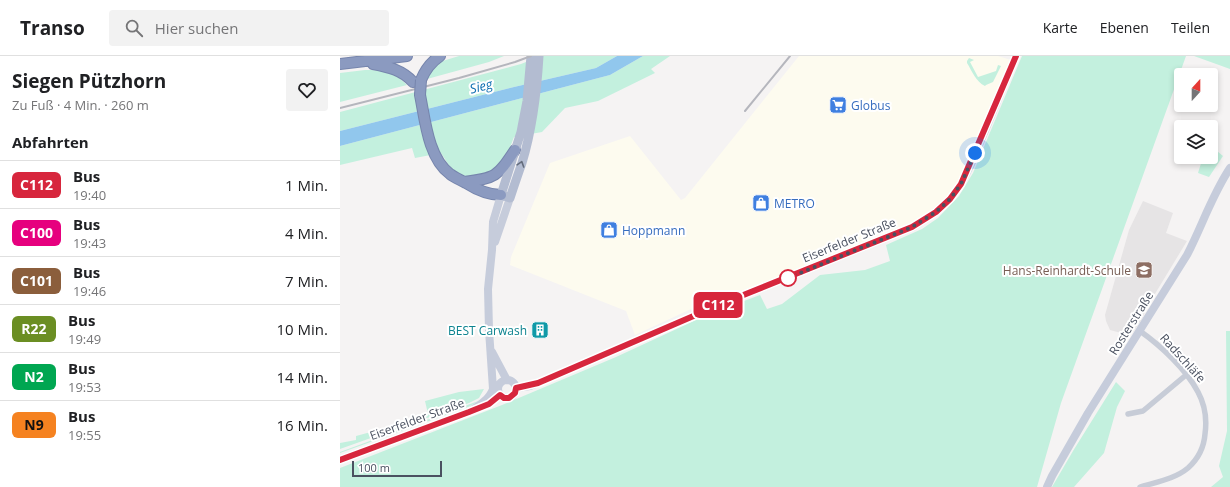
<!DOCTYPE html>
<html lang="de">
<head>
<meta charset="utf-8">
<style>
  :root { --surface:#fff; --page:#f2f2f2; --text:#202124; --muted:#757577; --line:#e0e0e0 }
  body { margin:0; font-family:"Open Sans",sans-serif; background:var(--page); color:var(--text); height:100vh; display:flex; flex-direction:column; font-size:15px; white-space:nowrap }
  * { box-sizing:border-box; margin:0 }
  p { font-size:13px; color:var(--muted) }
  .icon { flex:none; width:22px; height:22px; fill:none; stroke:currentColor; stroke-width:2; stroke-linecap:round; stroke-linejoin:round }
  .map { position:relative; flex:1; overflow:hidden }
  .panel { display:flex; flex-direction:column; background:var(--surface); width:340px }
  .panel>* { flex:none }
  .badge { padding:0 8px; border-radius:6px; font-size:14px; line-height:26px }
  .needle { width:26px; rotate:21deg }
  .tools { position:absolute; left:834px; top:12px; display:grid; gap:8px }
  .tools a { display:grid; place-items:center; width:44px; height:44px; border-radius:4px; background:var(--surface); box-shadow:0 2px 6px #0003; font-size:20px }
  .scale { position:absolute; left:12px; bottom:10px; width:90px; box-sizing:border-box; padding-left:4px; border:2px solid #4a5160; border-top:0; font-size:11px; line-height:14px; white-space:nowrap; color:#4a5160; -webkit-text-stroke:3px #fff; paint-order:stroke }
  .you { position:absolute; width:20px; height:20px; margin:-10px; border:3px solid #fff; border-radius:50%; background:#1a73e8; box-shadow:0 0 0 6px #1a73e833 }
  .map>.badge { position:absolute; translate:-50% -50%; box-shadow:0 0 0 2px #fff }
  h2 { padding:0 12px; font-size:15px; line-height:36px }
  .round { display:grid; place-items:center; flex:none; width:42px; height:42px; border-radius:4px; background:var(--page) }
  .overview { display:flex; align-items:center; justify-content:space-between; height:68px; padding:0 12px }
  h1 { font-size:19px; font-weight:700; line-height:30px }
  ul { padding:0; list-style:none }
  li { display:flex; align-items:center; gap:12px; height:48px; padding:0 12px; border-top:1px solid var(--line) }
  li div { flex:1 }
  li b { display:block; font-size:15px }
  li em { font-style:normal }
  li .badge { min-width:44px; font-weight:700; text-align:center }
  header { display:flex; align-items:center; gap:24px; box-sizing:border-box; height:56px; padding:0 20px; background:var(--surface); border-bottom:1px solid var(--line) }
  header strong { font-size:19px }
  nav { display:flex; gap:22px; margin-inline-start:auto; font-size:14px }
  .search { width:280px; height:36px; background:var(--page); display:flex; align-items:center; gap:10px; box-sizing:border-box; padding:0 14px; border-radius:4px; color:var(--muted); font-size:15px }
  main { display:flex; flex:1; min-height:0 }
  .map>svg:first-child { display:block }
  .commercial { fill:#fdfbef }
  .education { fill:#e6e4e5 }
  .green { fill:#c3f0de }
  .water { fill:#91c7ed }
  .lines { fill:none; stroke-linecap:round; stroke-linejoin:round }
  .highway-casing { stroke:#7685ac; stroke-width:12 }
  .street { stroke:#c7ccd7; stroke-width:5.5 }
  .secondary { stroke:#c6ccdb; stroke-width:8 }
  .primary { stroke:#b3bcd1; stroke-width:9 }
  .highway { stroke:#8b9ac0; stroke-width:10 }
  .rail { stroke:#b5b6bd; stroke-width:2 }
  .highway-bridge-casing { stroke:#7685ac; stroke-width:12; stroke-linecap:butt }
  .highway-bridge { stroke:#8b9ac0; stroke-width:10 }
  .oneway { stroke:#646c7c }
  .line-casing { stroke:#fff; stroke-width:9 }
  .line { stroke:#d7263d; stroke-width:6 }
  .walk { stroke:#4a5160; stroke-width:4; stroke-dasharray:0 7.2 }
  .stop-dot { fill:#fff; stroke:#d7263d; stroke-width:2 }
  .labels { text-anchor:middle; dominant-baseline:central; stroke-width:4; stroke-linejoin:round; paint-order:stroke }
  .shop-label { font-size:12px; fill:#366cbe; stroke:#fff; text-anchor:start }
  .street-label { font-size:12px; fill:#4a5160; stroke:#fff }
  .education-label { font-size:12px; fill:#785e54; stroke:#fff; text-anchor:end }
  .culture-label { font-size:12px; fill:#0d838f; stroke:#fff; text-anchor:end }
  .water-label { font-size:13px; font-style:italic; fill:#0d6eb1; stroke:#fff }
</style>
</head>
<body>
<header>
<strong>Transo</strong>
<div class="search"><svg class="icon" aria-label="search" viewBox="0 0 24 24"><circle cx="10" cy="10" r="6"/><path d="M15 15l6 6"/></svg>Hier suchen</div>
<nav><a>Karte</a><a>Ebenen</a><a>Teilen</a></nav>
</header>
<main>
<section class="panel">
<div class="overview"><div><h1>Siegen Pützhorn</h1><p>Zu Fuß · 4 Min. · 260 m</p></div><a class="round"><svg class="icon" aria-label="heart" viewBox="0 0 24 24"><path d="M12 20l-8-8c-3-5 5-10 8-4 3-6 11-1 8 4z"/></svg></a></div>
<h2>Abfahrten</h2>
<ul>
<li><span class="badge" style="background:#d7263d;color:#fff">C112</span><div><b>Bus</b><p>19:40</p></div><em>1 Min.</em></li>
<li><span class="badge" style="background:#e6007e;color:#fff">C100</span><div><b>Bus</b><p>19:43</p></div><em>4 Min.</em></li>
<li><span class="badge" style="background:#8b5e3c;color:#fff">C101</span><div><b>Bus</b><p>19:46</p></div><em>7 Min.</em></li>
<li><span class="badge" style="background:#6b8e23;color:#fff">R22</span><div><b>Bus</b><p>19:49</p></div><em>10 Min.</em></li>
<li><span class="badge" style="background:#00a651;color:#fff">N2</span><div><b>Bus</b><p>19:53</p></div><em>14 Min.</em></li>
<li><span class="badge" style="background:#f58220;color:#111">N9</span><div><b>Bus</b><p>19:55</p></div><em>16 Min.</em></li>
</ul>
</section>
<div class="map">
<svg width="890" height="431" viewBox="0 0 890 431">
  <rect width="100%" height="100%" fill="#f5f3f3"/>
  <!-- commercial -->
  <path class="commercial" d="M459,0h199l16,5 -43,103 -21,35 -37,28 -191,74 -3,-5 -84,39 -9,-24 -116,-46 1,-8 39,-94 80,-27 51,64 4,-2z"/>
  <!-- education -->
  <path class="education" d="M803,145l30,12 -7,20 21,8 -40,66 -5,12 -10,15 -11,-1 -11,-3 -4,-9 -1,-6 24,-85z"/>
  <!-- green -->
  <path class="green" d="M119,0h45l-15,6 -62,17 9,-16z
    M201,0h76l-21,12 -82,19 -174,44v-19l181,-48z
    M303,0h27l-19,13 4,4 -57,28 -33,7 -23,24 -28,5 -8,21 -11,13 -25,7 -12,-4 -8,-7 -9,-14 -26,5 -3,-10 -72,17v-19l270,-71z
    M682,0h164l-125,347 -24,84h-697v-19l162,-63 114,-48 91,-42 53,-20 7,14 15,-5 38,-29 45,-5 25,-9 -4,-16 36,-16 16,-11 21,-22 14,-23z
    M854,0h36v13z
    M629,2l5,2 -4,2 8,15 18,-6 2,-6 3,1 -8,16 -7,3 -1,1c-9,-4 -13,-15 -18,-23v-2z
    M25,14c18,0 28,1 42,15l-67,17v-29z
    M871,90l12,10 -14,21 -11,-4 5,-16h8z
    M886,275h4v156h-19l12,-10 -4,-11 8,-35z
    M776,326l9,9 -8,16 -13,46 -30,34h-22l21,-36z
    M144,333l-5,9 -10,5 -129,46v-6l16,-3v-4l37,-10 35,-12 -3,-13 34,-9z
    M141,344l-13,7 -128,46v-1z"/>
  <!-- water -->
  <path class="water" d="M277,0h26l-33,19 -270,71v-15l174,-44 82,-19z"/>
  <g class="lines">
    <defs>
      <path id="highway" d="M0,8l67,-8
        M33,8c16,3 29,6 40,18
        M81,24c4,-10 10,-18 19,-24
        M80,39c5,24 8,63 30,79 5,4 11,6 16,9 11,7 22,12 35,12
        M124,126c32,-4 33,-5 51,-32"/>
    </defs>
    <!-- highway casing -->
    <use href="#highway" class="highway-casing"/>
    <!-- street -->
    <path class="street" d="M800,275c21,15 46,38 58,61 7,13 9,28 7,42 -1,13 -7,25 -17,34 -13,11 -32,14 -48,19
      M788,358l15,-3 43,-36"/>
    <!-- secondary -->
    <path class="secondary" d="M155,186l15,-44
      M152,296l15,28
      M158 333a9 9 0 1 1 18 0a9 9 0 1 1-18 0Z
      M176,332l14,-2 8,-3 188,-81 187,-75 23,-15 14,-13 11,-15 10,-20 45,-108
      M129,356c9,-6 20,-12 24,-23l-4,-59 -1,-41 4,-39 1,-28 8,-27
      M0,404l129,-48 20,-8 11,-9
      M707,431l5,-11 36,-63 99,-158c15,-29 25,-60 43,-87"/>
    <!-- primary -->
    <path class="primary" d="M191,0l-4,45 -6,31 -20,63 9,3c4,-12 8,-24 12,-35 10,-33 15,-73 17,-107"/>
    <!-- highway -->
    <use href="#highway" class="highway"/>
    <!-- rail -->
    <path class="rail" d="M0,52l119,-30 56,-16 16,-6
      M405,55l45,-55"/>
    <defs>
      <path id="highway-bridge" d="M80,39l1,-15"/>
    </defs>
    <!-- highway-bridge casing -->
    <use href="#highway-bridge" class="highway-bridge-casing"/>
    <!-- highway-bridge -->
    <use href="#highway-bridge" class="highway-bridge"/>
  </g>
  <!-- one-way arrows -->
  <defs><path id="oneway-chevron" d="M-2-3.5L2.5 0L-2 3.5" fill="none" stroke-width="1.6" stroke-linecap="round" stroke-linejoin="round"/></defs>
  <use class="oneway" href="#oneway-chevron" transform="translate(181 108) rotate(-72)"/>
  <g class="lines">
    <defs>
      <path id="line" d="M0,404l129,-48 20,-8 11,-9 4,3h5l6,-5 1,-5 22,-5 188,-81 186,-75 24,-15 14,-13 11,-15 55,-128"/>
    </defs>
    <!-- line casing -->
    <use href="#line" class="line-casing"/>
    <!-- line -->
    <use href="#line" class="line"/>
    <!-- walk -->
    <path class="walk" d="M448,222l124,-51 24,-15 14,-13 11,-15 14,-31"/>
  </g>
  <!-- icons -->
  <defs>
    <symbol id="supermarket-square" viewBox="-11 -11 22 22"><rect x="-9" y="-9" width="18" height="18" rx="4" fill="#3f7fe0" stroke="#fff"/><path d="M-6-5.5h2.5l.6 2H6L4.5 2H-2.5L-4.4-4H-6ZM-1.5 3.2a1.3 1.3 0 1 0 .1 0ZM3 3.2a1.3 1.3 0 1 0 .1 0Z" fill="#fff"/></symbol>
    <symbol id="shop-square" viewBox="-11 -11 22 22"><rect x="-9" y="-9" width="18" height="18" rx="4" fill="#3f7fe0" stroke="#fff"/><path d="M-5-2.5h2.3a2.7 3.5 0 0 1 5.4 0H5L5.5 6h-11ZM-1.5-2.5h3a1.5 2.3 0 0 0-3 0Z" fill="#fff"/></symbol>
    <symbol id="school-square" viewBox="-11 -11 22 22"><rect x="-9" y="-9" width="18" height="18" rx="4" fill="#8d6e63" stroke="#fff"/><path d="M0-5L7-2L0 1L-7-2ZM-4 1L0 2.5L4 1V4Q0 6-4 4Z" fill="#fff"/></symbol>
    <symbol id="building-square" viewBox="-11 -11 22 22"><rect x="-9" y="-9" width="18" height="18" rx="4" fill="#0f9aa8" stroke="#fff"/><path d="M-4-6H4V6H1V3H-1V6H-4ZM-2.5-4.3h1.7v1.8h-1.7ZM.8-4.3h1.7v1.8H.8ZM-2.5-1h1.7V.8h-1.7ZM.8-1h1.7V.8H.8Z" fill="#fff"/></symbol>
  </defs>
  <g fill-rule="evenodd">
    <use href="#supermarket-square" x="488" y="39" width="20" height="20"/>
    <use href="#shop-square" x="411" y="137" width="20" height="20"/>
    <use href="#shop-square" x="259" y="164" width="20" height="20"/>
    <use href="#school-square" x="794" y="204" width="20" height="20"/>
    <use href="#building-square" x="190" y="264" width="20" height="20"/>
  </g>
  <!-- markers -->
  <circle class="stop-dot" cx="448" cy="222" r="8"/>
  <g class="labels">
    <!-- shop labels -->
    <g class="shop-label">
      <text x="511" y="49">Globus</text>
      <text x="434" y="147">METRO</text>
      <text x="282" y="174">Hoppmann</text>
    </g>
    <!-- street labels -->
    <g class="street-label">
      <text transform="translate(509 184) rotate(-22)">Eiserfelder Straße</text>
      <text transform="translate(791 267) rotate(-58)">Rosterstraße</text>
      <text transform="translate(843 302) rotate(48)">Radschläfe</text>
      <text transform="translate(77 363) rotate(-20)">Eiserfelder Straße</text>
    </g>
    <!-- education labels -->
    <g class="education-label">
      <text x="791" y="214">Hans-Reinhardt-Schule</text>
    </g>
    <!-- culture labels -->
    <g class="culture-label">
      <text x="187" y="274">BEST Carwash</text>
    </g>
    <!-- water labels -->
    <g class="water-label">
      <text transform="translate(141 30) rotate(-14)">Sieg</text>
    </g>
  </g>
</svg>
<div class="tools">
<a><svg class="needle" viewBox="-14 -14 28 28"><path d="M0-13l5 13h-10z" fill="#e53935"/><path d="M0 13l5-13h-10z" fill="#757577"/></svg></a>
<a><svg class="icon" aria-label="layers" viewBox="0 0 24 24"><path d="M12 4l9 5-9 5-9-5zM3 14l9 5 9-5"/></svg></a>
</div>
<div class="scale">100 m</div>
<div class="you" style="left:635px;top:97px"></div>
<b class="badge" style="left:378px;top:249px;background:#d7263d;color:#fff">C112</b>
</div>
</main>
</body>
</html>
